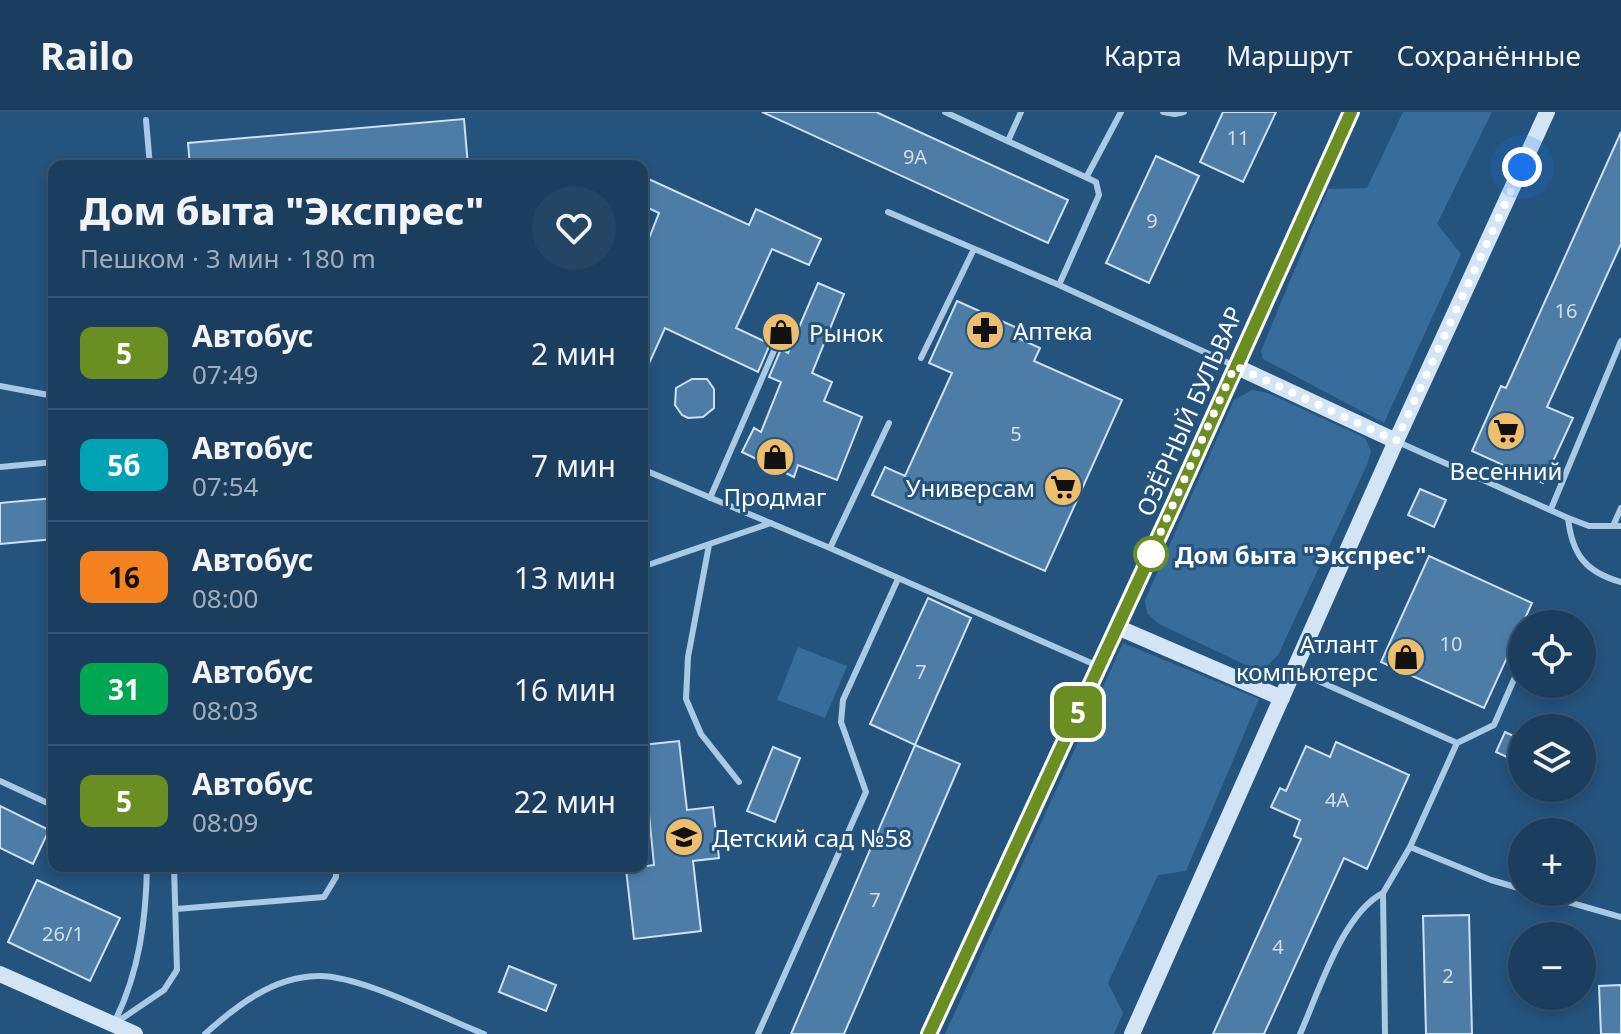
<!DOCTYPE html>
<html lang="ru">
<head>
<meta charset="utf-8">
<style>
  :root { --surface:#1b3e5e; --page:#244564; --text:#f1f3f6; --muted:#a0aebc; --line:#395773 }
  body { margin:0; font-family:"Noto Sans",sans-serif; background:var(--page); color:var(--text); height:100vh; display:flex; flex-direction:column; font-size:30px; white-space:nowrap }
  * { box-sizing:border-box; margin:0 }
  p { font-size:26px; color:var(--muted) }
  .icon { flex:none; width:44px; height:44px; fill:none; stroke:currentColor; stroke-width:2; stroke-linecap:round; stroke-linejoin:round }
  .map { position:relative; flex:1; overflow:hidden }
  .panel { position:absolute; left:48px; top:48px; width:600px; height:712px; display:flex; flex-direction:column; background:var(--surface); border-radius:16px; box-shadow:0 4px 12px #0003,0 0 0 2px var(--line) }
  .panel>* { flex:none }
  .badge { padding:0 16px; border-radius:12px; font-size:28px; line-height:52px }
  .tools { position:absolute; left:1508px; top:498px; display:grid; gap:16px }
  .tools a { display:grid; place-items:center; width:88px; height:88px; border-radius:50%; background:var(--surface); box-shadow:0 4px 12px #0003,0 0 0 2px var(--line); font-size:40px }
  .you { position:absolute; width:40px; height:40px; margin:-20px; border:6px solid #fff; border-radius:50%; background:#1a73e8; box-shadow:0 0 0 12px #1a73e833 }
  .map>.badge { position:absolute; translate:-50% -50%; box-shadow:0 0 0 4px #fff }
  .round { display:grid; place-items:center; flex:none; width:84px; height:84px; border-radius:42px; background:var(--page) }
  .head { display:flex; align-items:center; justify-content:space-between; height:136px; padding:0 32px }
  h1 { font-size:38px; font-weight:800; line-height:60px }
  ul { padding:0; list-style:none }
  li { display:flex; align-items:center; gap:24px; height:112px; padding:0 32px; border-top:2px solid var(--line) }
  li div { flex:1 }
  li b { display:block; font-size:30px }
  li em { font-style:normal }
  li .badge { min-width:88px; font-weight:700; text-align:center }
  header { display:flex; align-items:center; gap:48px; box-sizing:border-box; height:112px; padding:0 40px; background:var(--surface); border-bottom:2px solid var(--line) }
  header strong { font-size:38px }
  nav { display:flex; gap:44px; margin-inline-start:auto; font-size:28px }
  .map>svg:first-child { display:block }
  .green { fill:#386d9b }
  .building { fill:#4d7da6; stroke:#cce2f4; stroke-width:2 }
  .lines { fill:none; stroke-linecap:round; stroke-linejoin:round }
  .lane { stroke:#a9cae5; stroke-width:6 }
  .secondary { stroke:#d3e5f5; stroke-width:16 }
  .line-casing { stroke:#fff; stroke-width:18 }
  .line { stroke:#6b8e23; stroke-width:12 }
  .walk { stroke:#fff; stroke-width:8; stroke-dasharray:0 14.4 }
  .stop-dot { fill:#fff; stroke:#6b8e23; stroke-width:4 }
  .labels { text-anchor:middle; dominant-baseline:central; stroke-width:6; stroke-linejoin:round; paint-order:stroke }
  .number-label { font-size:20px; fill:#d2dee9 }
  .poi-label { font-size:24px; fill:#fff; stroke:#24537d; text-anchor:start }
  .street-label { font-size:24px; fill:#fff; stroke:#24537d }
  .stop-label { font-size:24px; font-weight:bold; fill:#fff; stroke:#24537d; text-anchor:start }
</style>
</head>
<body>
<header>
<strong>Railo</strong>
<nav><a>Карта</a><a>Маршрут</a><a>Сохранённые</a></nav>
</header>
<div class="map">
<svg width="1621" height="922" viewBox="0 0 1621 922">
  <rect width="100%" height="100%" fill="#24537d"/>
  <!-- green -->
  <path class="green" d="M1403,0h89l-55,112 24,30 -77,169 -121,-64 -2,-8 67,-162 39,-1z
    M1252,278l16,3 97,45 6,13 -4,14 -89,190 -12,12 -14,1 -93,-44 -12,-11 -2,-13 89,-200z
    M1123,531l136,56 -73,172 -28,4 -50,108 15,30 -9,21h-169z
    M798,535l49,19 -22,52 -48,-18z"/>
  <!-- building -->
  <path class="building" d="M762,0h114l192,88 -20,43z
    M1223,0h53l-33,70 -43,-20z
    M464,7l4,47h-278l-2,-23z
    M1621,20v112l-74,163 26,11 -30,65 -71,-32 29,-65 5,2z
    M1156,44l43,20 -50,107 -43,-20z
    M642,64l107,49 7,-16 65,30 -12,26 -37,-16 -36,79 34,16 -12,28 -93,-44 -23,51v-123l17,-43 -17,-8z
    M818,171l26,11 -32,79 20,9 -8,19 38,16 -25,63 -39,-15 -4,12 -52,-25 12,-24 7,4 20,-50 -12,-5 12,-28 7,4z
    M957,189l67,30 -4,8 20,9 -6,13 88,39 -77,171 -173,-76 13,-28 20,9 47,-103 -23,-10z
    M692,267h15l7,10v19l-11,9 -15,1 -6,-3 -7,-10 1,-17z
    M1420,377l26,11 -12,27 -26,-12z
    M54,386v41l-54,5v-41z
    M1429,444l103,47 -48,105 -103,-46z
    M928,486l43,20 -56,127 -45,-21z
    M1505,620l17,8v24l-26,-12z
    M679,629l8,69 26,-3 6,51 -26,3 8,70 -67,8 -8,-70 28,-4 -5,-51 -7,1v-70z
    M1336,630l73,33 -42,94 -23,-11 -80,176h-51l88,-195 -7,-3 6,-16 -29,-13 9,-19 6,3 20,-45 24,11z
    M915,633l45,19 -116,270h-53z
    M773,635l27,11 -25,64 -28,-11z
    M0,694l49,24 -16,34 -33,-16z
    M37,768l83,38 -30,63 -82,-39z
    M1469,803l3,119h-46l-3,-118z
    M509,854l47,19 -10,26 -47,-19z
    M1621,873v49h-20l-2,-48z"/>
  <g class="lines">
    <!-- lane -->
    <path class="lane" d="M945,0l151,70 3,13 -40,90 176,81
      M1163,0l12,2 9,-2
      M146,8l4,46
      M1008,29l13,-29
      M1087,64l34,-64
      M888,100l171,73
      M921,246l53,-109
      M0,274l54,10
      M1398,330l170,76 21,8h32
      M0,355l54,-5
      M642,357l188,79 268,118
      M710,386l76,-175
      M1551,397l70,-168
      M1568,406c4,36 17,54 53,64
      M1613,414l8,-18
      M709,433l-21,112 -2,42 15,35 38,48
      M830,436l59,-125
      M642,455l129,-44
      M1538,512l1,-3
      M1294,558l163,73 -47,104 -27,46 2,141
      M1457,631l37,-18 28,-64
      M0,669l54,25
      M1410,735l81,33 31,9
      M1533,780l88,25
      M176,797l148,-12 12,-20v-11
      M115,909c24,-49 31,-100 32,-155
      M117,910l47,-32 13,-20 -3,-104
      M205,922c31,-28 68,-57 112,-58 41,-2 126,42 167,58
      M758,922l108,-242 -25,-70 2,-22 55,-121
      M1300,922c19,-42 42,-120 83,-141"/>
    <!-- secondary -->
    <path class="secondary" d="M1235,254l161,75
      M1117,515l165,71
      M0,862l135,60
      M929,922l246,-532 176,-390
      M1132,922l264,-593 151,-329"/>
  </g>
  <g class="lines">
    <defs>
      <path id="line" d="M929,922l246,-532 176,-390"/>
    </defs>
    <!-- line casing -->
    <use href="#line" class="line-casing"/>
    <!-- line -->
    <use href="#line" class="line"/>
    <!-- walk -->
    <path class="walk" d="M1151,442l-1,2 85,-190 161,75 126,-274"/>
  </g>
  <!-- icons -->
  <defs>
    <symbol id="pharmacy-disc" viewBox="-11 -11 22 22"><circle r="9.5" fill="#efbe6d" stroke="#24537d"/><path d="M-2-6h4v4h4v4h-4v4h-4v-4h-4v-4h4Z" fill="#111"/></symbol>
    <symbol id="shop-disc" viewBox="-11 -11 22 22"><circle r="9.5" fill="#efbe6d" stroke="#24537d"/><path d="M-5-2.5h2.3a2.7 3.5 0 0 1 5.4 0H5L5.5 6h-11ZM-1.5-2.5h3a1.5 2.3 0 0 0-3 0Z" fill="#111"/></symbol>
    <symbol id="supermarket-disc" viewBox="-11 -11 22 22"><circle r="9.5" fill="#efbe6d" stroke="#24537d"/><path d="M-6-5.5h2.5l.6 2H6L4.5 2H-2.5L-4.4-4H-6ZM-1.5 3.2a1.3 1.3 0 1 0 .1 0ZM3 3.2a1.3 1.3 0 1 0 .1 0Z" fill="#111"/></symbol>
    <symbol id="school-disc" viewBox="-11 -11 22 22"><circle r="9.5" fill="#efbe6d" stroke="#24537d"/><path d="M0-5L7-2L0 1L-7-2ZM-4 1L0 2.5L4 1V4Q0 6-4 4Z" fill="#111"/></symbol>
  </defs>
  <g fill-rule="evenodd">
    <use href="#pharmacy-disc" x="963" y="196" width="44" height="44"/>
    <use href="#shop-disc" x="759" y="198" width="44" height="44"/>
    <use href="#supermarket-disc" x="1484" y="297" width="44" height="44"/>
    <use href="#shop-disc" x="753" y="323" width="44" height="44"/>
    <use href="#supermarket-disc" x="1041" y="353" width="44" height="44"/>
    <use href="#shop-disc" x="1384" y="523" width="44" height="44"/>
    <use href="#school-disc" x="662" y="703" width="44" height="44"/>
  </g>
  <!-- markers -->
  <circle class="stop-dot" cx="1151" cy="442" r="16"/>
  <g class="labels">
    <!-- number labels -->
    <g class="number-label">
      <text x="1238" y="25">11</text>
      <text x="915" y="44">9А</text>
      <text x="1152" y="108">9</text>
      <text x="1566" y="198">16</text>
      <text x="1016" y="321">5</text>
      <text x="1451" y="531">10</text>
      <text x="921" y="559">7</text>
      <text x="1337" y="687">4А</text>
      <text x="875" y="787">7</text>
      <text x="63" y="821">26/1</text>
      <text x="1278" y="834">4</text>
      <text x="1448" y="863">2</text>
    </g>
    <!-- poi labels -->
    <g class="poi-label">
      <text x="1013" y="218">Аптека</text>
      <text x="809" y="220">Рынок</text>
      <text x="1506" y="358" text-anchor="middle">Весенний</text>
      <text x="1035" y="375" text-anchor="end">Универсам</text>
      <text x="775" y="384" text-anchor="middle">Продмаг</text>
      <text x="1378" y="531" text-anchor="end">Атлант<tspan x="1378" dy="28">компьютерс</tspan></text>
      <text x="712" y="725">Детский сад №58</text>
    </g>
    <!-- street labels -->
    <g class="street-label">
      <text transform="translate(1189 299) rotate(-66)">ОЗЁРНЫЙ БУЛЬВАР</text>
    </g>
    <!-- stop labels -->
    <g class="stop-label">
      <text x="1175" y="442">Дом быта "Экспрес"</text>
    </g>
  </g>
</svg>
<div class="tools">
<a><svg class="icon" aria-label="locate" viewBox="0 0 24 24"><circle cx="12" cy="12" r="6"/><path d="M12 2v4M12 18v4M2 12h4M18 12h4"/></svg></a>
<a><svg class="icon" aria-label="layers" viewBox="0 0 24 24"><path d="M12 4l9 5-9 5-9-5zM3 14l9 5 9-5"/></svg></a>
<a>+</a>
<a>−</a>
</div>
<div class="you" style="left:1522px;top:55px"></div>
<b class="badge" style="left:1078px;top:600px;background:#6b8e23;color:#fff">5</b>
<section class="panel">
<div class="head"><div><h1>Дом быта &quot;Экспрес&quot;</h1><p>Пешком · 3 мин · 180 m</p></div><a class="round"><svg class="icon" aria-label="heart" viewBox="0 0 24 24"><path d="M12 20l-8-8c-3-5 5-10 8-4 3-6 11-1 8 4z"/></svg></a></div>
<ul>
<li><span class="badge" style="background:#6b8e23;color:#fff">5</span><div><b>Автобус</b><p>07:49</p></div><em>2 мин</em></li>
<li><span class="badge" style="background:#00a3b4;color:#fff">5б</span><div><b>Автобус</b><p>07:54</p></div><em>7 мин</em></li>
<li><span class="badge" style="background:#f58220;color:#111">16</span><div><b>Автобус</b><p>08:00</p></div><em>13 мин</em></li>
<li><span class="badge" style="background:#00a651;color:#fff">31</span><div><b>Автобус</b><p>08:03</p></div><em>16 мин</em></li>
<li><span class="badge" style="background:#6b8e23;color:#fff">5</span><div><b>Автобус</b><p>08:09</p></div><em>22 мин</em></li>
</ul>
</section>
</div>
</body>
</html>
